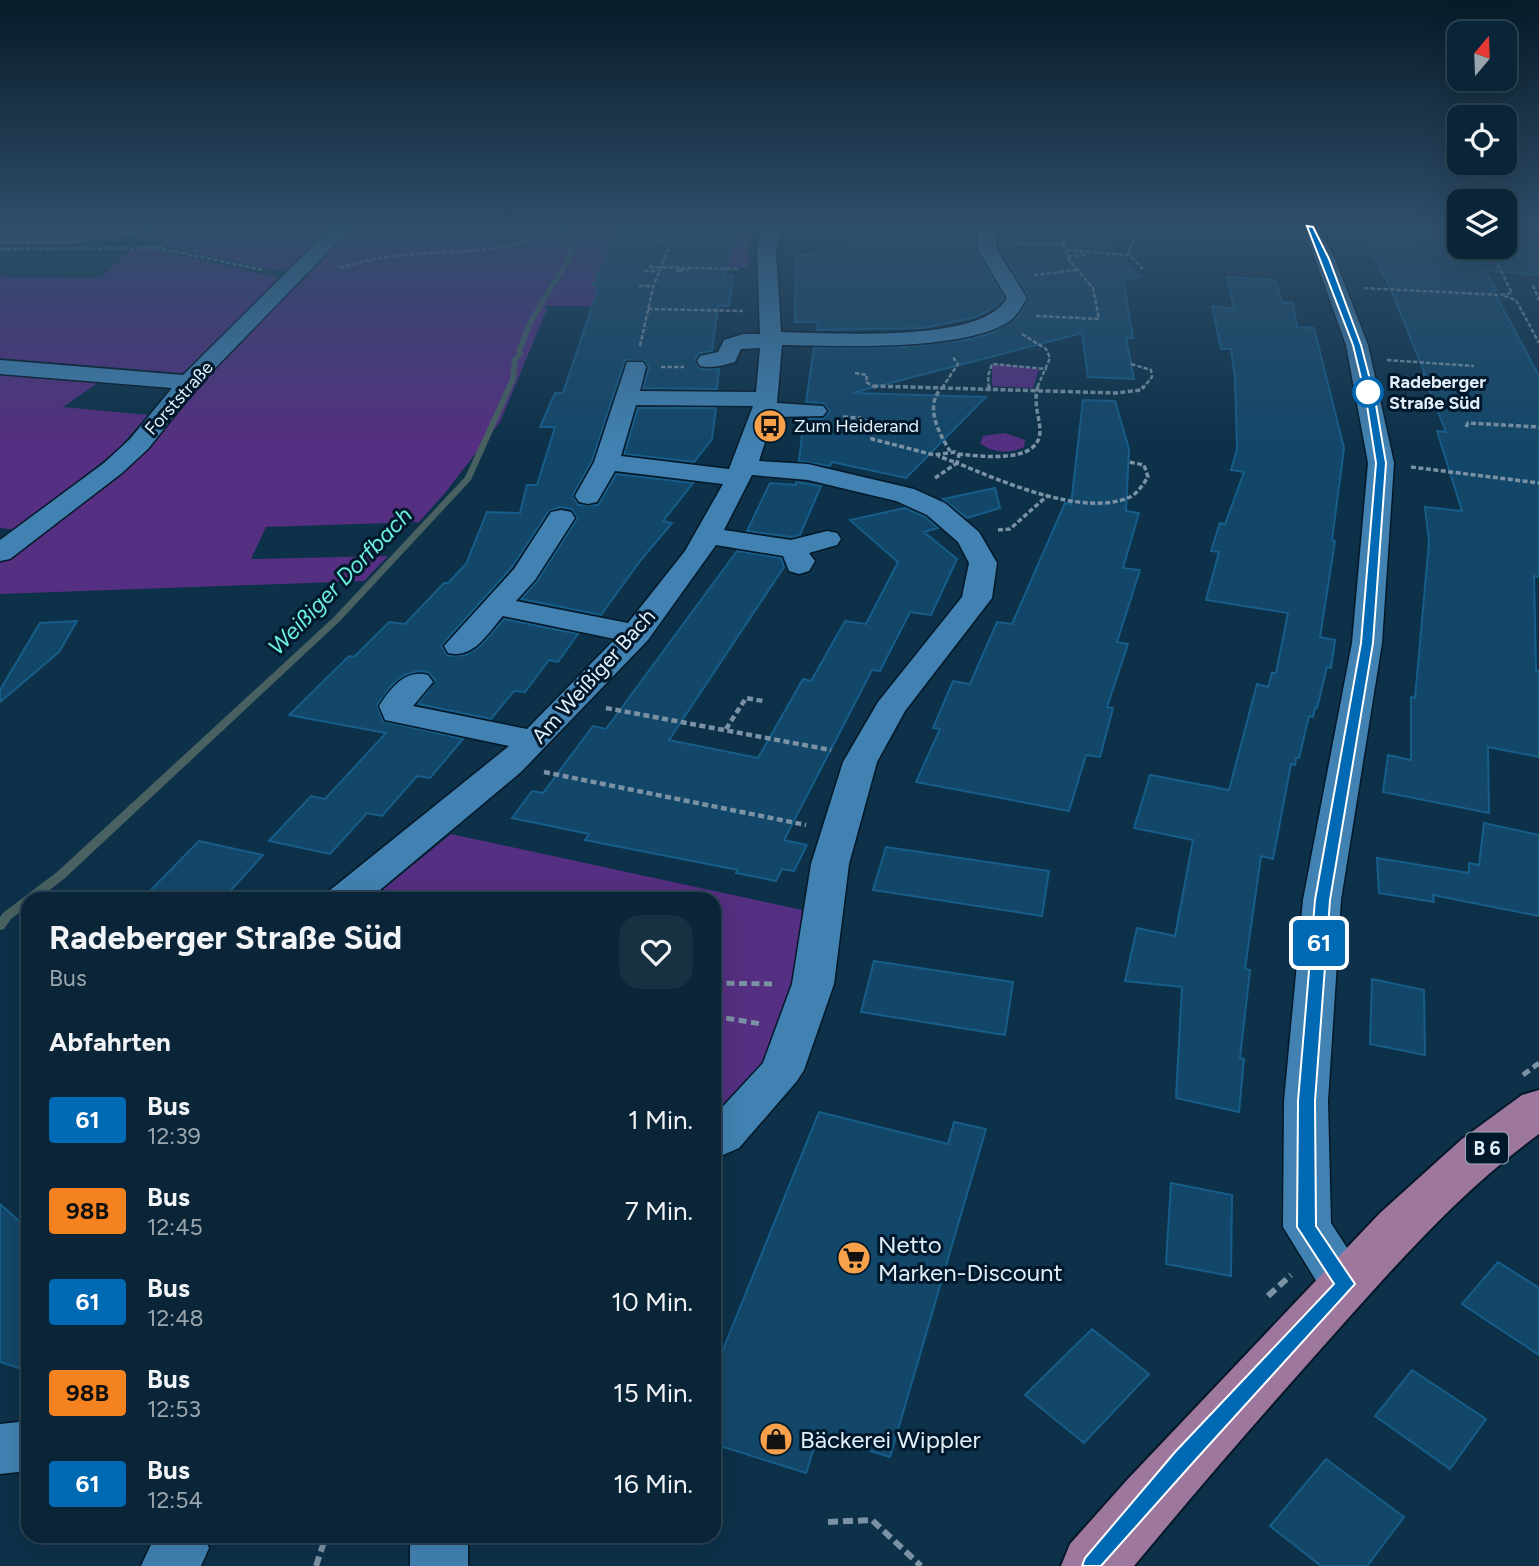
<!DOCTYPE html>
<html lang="de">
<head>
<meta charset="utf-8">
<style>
  :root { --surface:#0a2537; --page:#183142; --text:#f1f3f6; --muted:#99a5ad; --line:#2a4252 }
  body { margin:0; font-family:Figtree,sans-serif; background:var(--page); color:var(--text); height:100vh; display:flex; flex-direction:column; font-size:26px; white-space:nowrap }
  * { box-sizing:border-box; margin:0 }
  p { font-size:23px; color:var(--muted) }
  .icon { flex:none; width:38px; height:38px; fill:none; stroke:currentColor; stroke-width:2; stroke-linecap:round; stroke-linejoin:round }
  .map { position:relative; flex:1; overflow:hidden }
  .side { position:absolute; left:21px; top:892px; width:700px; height:651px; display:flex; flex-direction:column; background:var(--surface); border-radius:21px; box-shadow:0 7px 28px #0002,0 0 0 2px var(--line) }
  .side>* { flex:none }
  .badge { padding:0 14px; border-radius:5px; font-size:24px; line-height:46px }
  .needle { width:46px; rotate:19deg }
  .tools { position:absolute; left:1447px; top:21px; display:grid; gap:14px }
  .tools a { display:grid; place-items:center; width:70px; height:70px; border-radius:14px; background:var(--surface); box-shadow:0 7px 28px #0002,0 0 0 2px var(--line); font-size:35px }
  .map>.badge { position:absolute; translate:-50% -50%; box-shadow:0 0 0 4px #fff }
  h2 { padding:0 28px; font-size:26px; line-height:63px }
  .round { display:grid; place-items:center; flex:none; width:74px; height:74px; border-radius:21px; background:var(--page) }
  .head { display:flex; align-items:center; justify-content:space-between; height:119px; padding:0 28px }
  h1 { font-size:33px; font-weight:700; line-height:52px }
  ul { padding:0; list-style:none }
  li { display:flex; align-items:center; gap:21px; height:91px; padding:0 28px }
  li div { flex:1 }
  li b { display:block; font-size:26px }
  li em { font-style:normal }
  li .badge { min-width:77px; font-weight:700; text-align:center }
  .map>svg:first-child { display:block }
  .green { fill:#552f81 }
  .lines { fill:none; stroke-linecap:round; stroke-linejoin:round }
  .stream { fill:#496161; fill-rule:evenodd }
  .building { fill:#134769; stroke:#165d8a; stroke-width:2 }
  .minor-casing { stroke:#041827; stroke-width:3 }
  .major-casing { stroke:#041827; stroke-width:4 }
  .path-far4 { stroke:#7a92a3; stroke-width:2.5; stroke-dasharray:4.5 2; stroke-linecap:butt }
  .path-far3 { stroke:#7a92a3; stroke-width:3.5; stroke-dasharray:5 2.5; stroke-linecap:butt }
  .path-far2 { stroke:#7a92a3; stroke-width:4.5; stroke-dasharray:6 3.5; stroke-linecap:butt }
  .path-far1 { stroke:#7a92a3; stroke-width:5; stroke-dasharray:8 4.5; stroke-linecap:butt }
  .path { stroke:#7a92a3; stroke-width:6; stroke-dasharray:10 5; stroke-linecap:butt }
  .minor { fill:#4182b2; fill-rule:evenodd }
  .major { fill:#9e779e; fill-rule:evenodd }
  .line { fill:#0069b4; stroke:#fff; stroke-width:2 }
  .stop-dot { fill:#fff; stroke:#0069b4; stroke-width:3.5 }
  .labels { text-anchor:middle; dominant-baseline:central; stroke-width:6; stroke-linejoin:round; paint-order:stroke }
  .far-stop-label { font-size:18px; font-weight:bold; fill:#e2eff9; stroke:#00182b; text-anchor:start }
  .far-street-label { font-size:18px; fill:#e2eff9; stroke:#00182b }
  .far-poi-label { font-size:18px; fill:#e2eff9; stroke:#00182b; text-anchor:start }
  .shield { fill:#00182b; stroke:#9eaebb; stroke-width:2 }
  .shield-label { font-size:19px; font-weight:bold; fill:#e2eff9 }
  .street-label { font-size:21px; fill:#e2eff9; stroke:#00182b }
  .water-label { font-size:23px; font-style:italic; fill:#6befdb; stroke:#00182b }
  .near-poi-label { font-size:24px; fill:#e2eff9; stroke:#00182b; text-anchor:start }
</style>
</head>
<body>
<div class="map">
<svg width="1539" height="1566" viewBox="0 0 1539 1566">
  <rect width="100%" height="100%" fill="#0d3149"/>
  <!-- green -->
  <path class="green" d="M0,227h335l-40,40 -7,2 -14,1 -112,-24 15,-11 -45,-1 -59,9h-73z
    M349,227h289l-39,44 -2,17h3l-5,6 54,12h-104l2,3 -47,113 -55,71 -26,29 -153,5 -15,32 137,-3 -24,25 -364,13v-31l114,-86z
    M676,231l74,1 -2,19 -16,-1 3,-11 -47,25 40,1 4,-13h17l-1,16 -86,-2z
    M151,249l126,28 2,7 -87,86 -10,3 -182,-15v-81l100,1 31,-28z
    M997,364l42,5 -6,19 -41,-2v-20z
    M0,372l99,10 -36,25 85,8 -31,35 -100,80 -17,-2z
    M1005,433l20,7 -1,7c-14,7 -32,6 -44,-4l3,-7z
    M451,834l351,76 -9,81 -19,58 -41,59 -19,-4v-204h-344z"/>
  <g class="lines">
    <!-- stream -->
    <path class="stream" d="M561,227h6l-6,9 14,17 -42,70 -11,28 2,3 -6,6 -2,19 -45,101 -131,141 -275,257 -28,22h-9v6l-17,13 -7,10 -4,1v-13l3,-4 54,-41 277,-255 131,-140 45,-98 2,-20 5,-5 -1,-3 11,-28 42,-70 -14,-17z"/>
  </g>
  <!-- building -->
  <path class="building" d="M619,227h119l-14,49h9l-4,30h-11l-6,45 -13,2 -4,7 5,9h19l-2,20 -74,-1 6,-20 -4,-7 -20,-1 -33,101 -19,34 5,10h20l18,-31 77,9 -30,38 9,2 -32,38 -39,54 -80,-16 16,-18 40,-62 -5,-10 -12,-2 -11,4 -37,56 -71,79 7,10 18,-1 15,-10 23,-26 74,15 -20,28 -9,-2 -24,32 -11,-1 -23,28 -73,-15 17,-24 -7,-8 -9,-1 -15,4 -12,10 -15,20 6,16 80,18 -33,39 -13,-2 -35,40 -15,-3 -37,41 -61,-13 42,-45 14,3 61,-66 -97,-18 60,-59 5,1 35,-35 16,2 39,-41h4l18,-19 21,-52 33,1 7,-28h10l18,-58h-15l15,-34h8l33,-98 2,-10h-5z
    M931,227h43l2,24 28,47 -7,8 -21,11 -52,11 -107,2 1,-8h-23l1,-67 43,1 10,-21 78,5z
    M998,227h92l51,51 -18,1 10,59h-7l8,41 -46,-2 -6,-44 -230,60 134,4 -80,81 -74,-16 -2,4 -31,-5 5,-42h19l7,-8 -7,-8 -17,-1 8,-54 87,-1 64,-7 27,-7 26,-16 11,-20 -29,-48z
    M1359,227h101v20h79v28l-55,-5 13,20h-4l46,86v201l-5,-1 2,94 3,1v86l-51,-10 1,66 -106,-21 5,-37 23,5v-63l4,1 14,-156 -4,-35 37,4 -25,-80 9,1 -23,-58h2l-36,-89z
    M1227,277l48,3 7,23h11l4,24 17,1 30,120 -12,92 3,1 -15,96 15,3 -4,28 -4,-1 -10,41 -2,-1 -2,10 -4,-1 -10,42h-3l-1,7 -4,-1 -18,95 -12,-3 -16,113 5,1 -10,88 4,1 -5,53 -63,-14 6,-111 -57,-6 12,-53 38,8 18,-96 -59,-12 16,-53 79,15 28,-106 11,3 4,-14h4l12,-60 -82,-13 13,-48 -8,-1 9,-28 5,1 19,-52 -13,-2 6,-21 -2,-70 -4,-30h-10l-9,-43 22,3z
    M1083,400l32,1 14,48 -3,62 13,2 -16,55 17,2 -23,72 11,2 -21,63 6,1 -13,49 -14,-2 -17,56 -153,-29 24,-53 -7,-1 20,-47 17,3 27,-62 15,2 53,-121 6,1z
    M638,408h78l-4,31 -18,23 -70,-8z
    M796,482l25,4 -21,49 -9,2 -44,-6 23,-48 26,2z
    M995,488l5,20 -33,10 -24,-19z
    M905,508l21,9 12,11 -14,4 33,27 -26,56 -21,-3 -30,59 -8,-1 -88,170 23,5 -13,26 -12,-2 -6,12 -40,-8 2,-3 -153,-30 4,-6 -77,-16 20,-27 11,2 50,-67 13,3 131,-178 44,7 3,9 -115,173 89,18 45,-79 8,2 34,-60 21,3 32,-62 -48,-42z
    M77,621l-18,31 -59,50v-12l40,-67z
    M1484,823l55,12v81l-106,-21 1,7 -55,-9 -2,-35 92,15v-10l10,2z
    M199,841l64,14 -41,45h-81z
    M886,847l163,24 -7,45 -169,-26z
    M874,961l139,21 -8,53 -144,-23z
    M1372,979l52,11 1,65 -55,-11z
    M819,1112l129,32 6,-22 32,7 -96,328 -72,-22 -12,38 -92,-29v-72z
    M1171,1183l61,12 -1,81 -65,-12z
    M0,1204l28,25v142l-28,-9z
    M1498,1262l41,26v67l-77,-51z
    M1092,1329l57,45 -65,69 -59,-48z
    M1412,1370l74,49 -36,50 -75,-53z
    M1326,1459l78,58 -37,49h-46l-51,-40z"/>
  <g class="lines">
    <defs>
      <path id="minor" d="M332,227h20l-155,160 -49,62 -26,24 -112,86 -10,2v-21l104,-77 26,-24 42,-51 -172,-14v-14l183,15z
        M763,227h18l-5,23 5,82c51,1 175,9 215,-22 4,-2 8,-8 11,-12l-29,-48 -1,-23h18l2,23 30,48c-4,7 -10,17 -16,22 -43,32 -175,26 -229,25l-5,58 46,3 4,5 -4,5 -50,1 -14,44 49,3 106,25 31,14 34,29 18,31 -5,35 -87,113 -28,51 -28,102 -15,120 -30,86 -7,11 -58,67 -25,11v-43l49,-53 29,-79 19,-120 32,-102 35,-60 84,-105 7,-34 -11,-21 -31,-27 -31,-14 -88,-21 -56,-5 -28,55 67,10 36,-9 10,2 4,6 -4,6 -28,8 6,8 -6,10 -10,3 -10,-3 -6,-15 -67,-11 -68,95 -127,132 -153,128h-44l5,-9 180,-145 -124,-26 -6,-14c12,-18 26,-37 49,-31l5,7 -20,24 114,23 88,-90 -112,-23c-16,18 -29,43 -55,37l-4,-7 70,-77 37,-57 10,-2 10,2 4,6 -40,62 -19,21 112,22 57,-72 38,-67 -108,-13 -18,31 -9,2 -9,-2 -4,-6 19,-34 33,-100h16l3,5 -6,24 116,1 4,-44 -19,1 -6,13c-12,3 -23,7 -35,4l-3,-5 3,-5 18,-4 6,-12 19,-6h17l-3,-84zM636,405l117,1 -24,63 -108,-13z
        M1300,227h18l17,32 33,86 26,118 -12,180 -41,257 -13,201 3,122 40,62 -7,15 -18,6 -18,-6 -45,-73 1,-126 19,-201 49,-257 16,-180 -22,-118 -31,-86z
        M28,1421v50l-28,3v-50z
        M155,1536h49l5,12 -8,18h-60z
        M410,1536h58v30h-58z"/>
      <path id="major" d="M1539,1090v44c-80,58 -146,134 -211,207 -66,74 -131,149 -194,225h-73l9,-22 57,-64 253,-267 82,-74 60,-44z"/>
    </defs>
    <!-- minor casing -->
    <use href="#minor" class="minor-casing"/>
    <!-- major casing -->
    <use href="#major" class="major-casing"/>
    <!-- path-far4 -->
    <path class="path-far4" d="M1068,227l-5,17 2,6 63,5
      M1126,227l13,1 -11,25 14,15h-4
      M676,230l68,2
      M1341,231l119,2
      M0,242h74l95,-15
      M656,242h13
      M1015,243l48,1
      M160,247l27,-20
      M0,249l158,-1 105,22
      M1068,256l18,-1
      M649,267l91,2
      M340,268c18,-5 35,-10 54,-12 51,-6 103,0 151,-23l3,-2 -2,-4
      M681,270l-4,1 13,-2
      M644,271h14
      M1034,275l43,-5
      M1533,285l6,15
      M639,286h13
      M1364,288l136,7 12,-2 -23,-46
      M1504,296l12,4 23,43
      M648,309l95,2
      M1036,316l63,3 -6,-31 -23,-27 -5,-11
      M1022,334l24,15 4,9 -13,30
      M640,346l13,-59 24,-60
      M1387,360l87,6
      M1131,364l20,6 1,7 -9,11
      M661,367h23
      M855,373l12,2 -1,7 10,6
      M942,388l16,-24 -6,-8
      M989,388l-1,-12 4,-12 55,5"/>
    <!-- path-far3 -->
    <path class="path-far3" d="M873,386l243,7 25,-3 3,-4
      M944,386c-21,17 -6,46 6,65
      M989,386v5
      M843,417l17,1 13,7 -3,5 2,9 62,16 21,-3 4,3 -2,8c44,18 127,55 173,34 8,-4 13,-13 18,-20l-4,-12 -15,-3
      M1466,427l2,-4 71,4
      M958,454c22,2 83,11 82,-24 -1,-16 -7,-27 -2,-44
      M1411,467l128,16
      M935,478l22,-15 -19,-7
      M998,530l12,-1 37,-33"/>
    <!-- path-far2 -->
    <path class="path-far2" d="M606,708l225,42
      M726,729l20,-31 17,3
      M544,772l262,53"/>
    <!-- path-far1 -->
    <path class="path-far1" d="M714,983l60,1
      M714,1016l47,8
      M1523,1075l16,-12
      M714,1079l10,2"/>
    <!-- path -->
    <path class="path" d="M1268,1296l23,-21
      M828,1522l44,-2 49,46
      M316,1566l10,-30"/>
    <!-- minor -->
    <use href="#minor" class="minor"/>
    <!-- major -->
    <use href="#major" class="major"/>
  </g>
  <!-- sky -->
  <linearGradient id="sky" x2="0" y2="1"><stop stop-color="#071b28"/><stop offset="0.51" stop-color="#2f4e6a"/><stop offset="1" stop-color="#2f4e6a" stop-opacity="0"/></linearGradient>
  <rect width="1539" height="446" fill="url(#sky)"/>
  <!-- line -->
  <path class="line" d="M1307,226l6,1 16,32 32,86 14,54 11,64 -13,180 -43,257 -15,201 1,125 39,58 -165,182 -89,100h-19l3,-8 90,-106 159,-168 -37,-57 1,-126 17,-201 46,-257 15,-180 -10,-64 -13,-54z"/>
  <!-- icons -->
  <defs>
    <symbol id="bus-disc" viewBox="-11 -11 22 22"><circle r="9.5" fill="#f8a14b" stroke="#00182b"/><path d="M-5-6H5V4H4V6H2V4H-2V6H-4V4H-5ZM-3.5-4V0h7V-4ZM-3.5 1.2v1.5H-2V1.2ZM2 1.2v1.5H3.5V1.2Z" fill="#111"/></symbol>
    <symbol id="supermarket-disc" viewBox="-11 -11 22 22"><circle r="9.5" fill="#f8a14b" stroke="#00182b"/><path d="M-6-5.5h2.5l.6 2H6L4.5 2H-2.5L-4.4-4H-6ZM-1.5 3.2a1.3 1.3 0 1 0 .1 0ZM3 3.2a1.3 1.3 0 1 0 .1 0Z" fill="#111"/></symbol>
    <symbol id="shop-disc" viewBox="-11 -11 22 22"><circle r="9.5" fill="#f8a14b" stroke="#00182b"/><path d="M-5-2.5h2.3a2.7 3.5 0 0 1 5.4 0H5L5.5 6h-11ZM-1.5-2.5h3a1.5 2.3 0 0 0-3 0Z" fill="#111"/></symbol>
  </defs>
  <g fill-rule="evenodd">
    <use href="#bus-disc" x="751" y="407" width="38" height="38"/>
    <use href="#supermarket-disc" x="835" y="1239" width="38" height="38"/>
    <use href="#shop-disc" x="757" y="1420" width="38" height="38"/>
  </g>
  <!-- markers -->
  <circle class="stop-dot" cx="1368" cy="392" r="14"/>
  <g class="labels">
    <!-- far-stop labels -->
    <g class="far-stop-label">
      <text x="1389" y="382">Radeberger<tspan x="1389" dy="21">Straße Süd</tspan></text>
    </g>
    <!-- far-street labels -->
    <g class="far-street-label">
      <text transform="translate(179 398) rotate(-48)">Forststraße</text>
    </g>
    <!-- far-poi labels -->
    <g class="far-poi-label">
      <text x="794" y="426">Zum Heiderand</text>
    </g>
    <!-- shield labels -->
    <rect class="shield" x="1466" y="1132.5" width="42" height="31" rx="5"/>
    <g class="shield-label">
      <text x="1487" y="1148">B 6</text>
    </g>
    <!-- street labels -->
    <g class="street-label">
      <text transform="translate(593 676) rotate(-48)">Am Weißiger Bach</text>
    </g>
    <!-- water labels -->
    <g class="water-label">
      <text transform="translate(340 581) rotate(-46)">Weißiger Dorfbach</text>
    </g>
    <!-- near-poi labels -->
    <g class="near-poi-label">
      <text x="878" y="1244">Netto<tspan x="878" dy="28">Marken-Discount</tspan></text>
      <text x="800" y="1439">Bäckerei Wippler</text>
    </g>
  </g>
</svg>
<div class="tools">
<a><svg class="needle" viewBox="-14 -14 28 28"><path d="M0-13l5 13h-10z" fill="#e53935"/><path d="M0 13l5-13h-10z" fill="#99a5ad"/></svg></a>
<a><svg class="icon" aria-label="locate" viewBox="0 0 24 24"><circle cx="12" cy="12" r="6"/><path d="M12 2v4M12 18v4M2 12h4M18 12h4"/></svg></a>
<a><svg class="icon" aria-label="layers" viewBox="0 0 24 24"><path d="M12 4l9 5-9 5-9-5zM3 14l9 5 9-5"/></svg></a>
</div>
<b class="badge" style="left:1319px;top:943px;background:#0069b4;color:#fff">61</b>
<section class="side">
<div class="head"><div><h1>Radeberger Straße Süd</h1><p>Bus</p></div><a class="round"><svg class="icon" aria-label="heart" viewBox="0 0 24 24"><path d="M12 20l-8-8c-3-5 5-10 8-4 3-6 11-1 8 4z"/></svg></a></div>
<h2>Abfahrten</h2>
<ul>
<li><span class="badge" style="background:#0069b4;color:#fff">61</span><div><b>Bus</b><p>12:39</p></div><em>1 Min.</em></li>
<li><span class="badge" style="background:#f58220;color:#111">98B</span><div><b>Bus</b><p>12:45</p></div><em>7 Min.</em></li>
<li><span class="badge" style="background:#0069b4;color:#fff">61</span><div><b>Bus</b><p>12:48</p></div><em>10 Min.</em></li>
<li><span class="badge" style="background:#f58220;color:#111">98B</span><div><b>Bus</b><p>12:53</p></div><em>15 Min.</em></li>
<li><span class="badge" style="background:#0069b4;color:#fff">61</span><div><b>Bus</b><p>12:54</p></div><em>16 Min.</em></li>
</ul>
</section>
</div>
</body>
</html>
